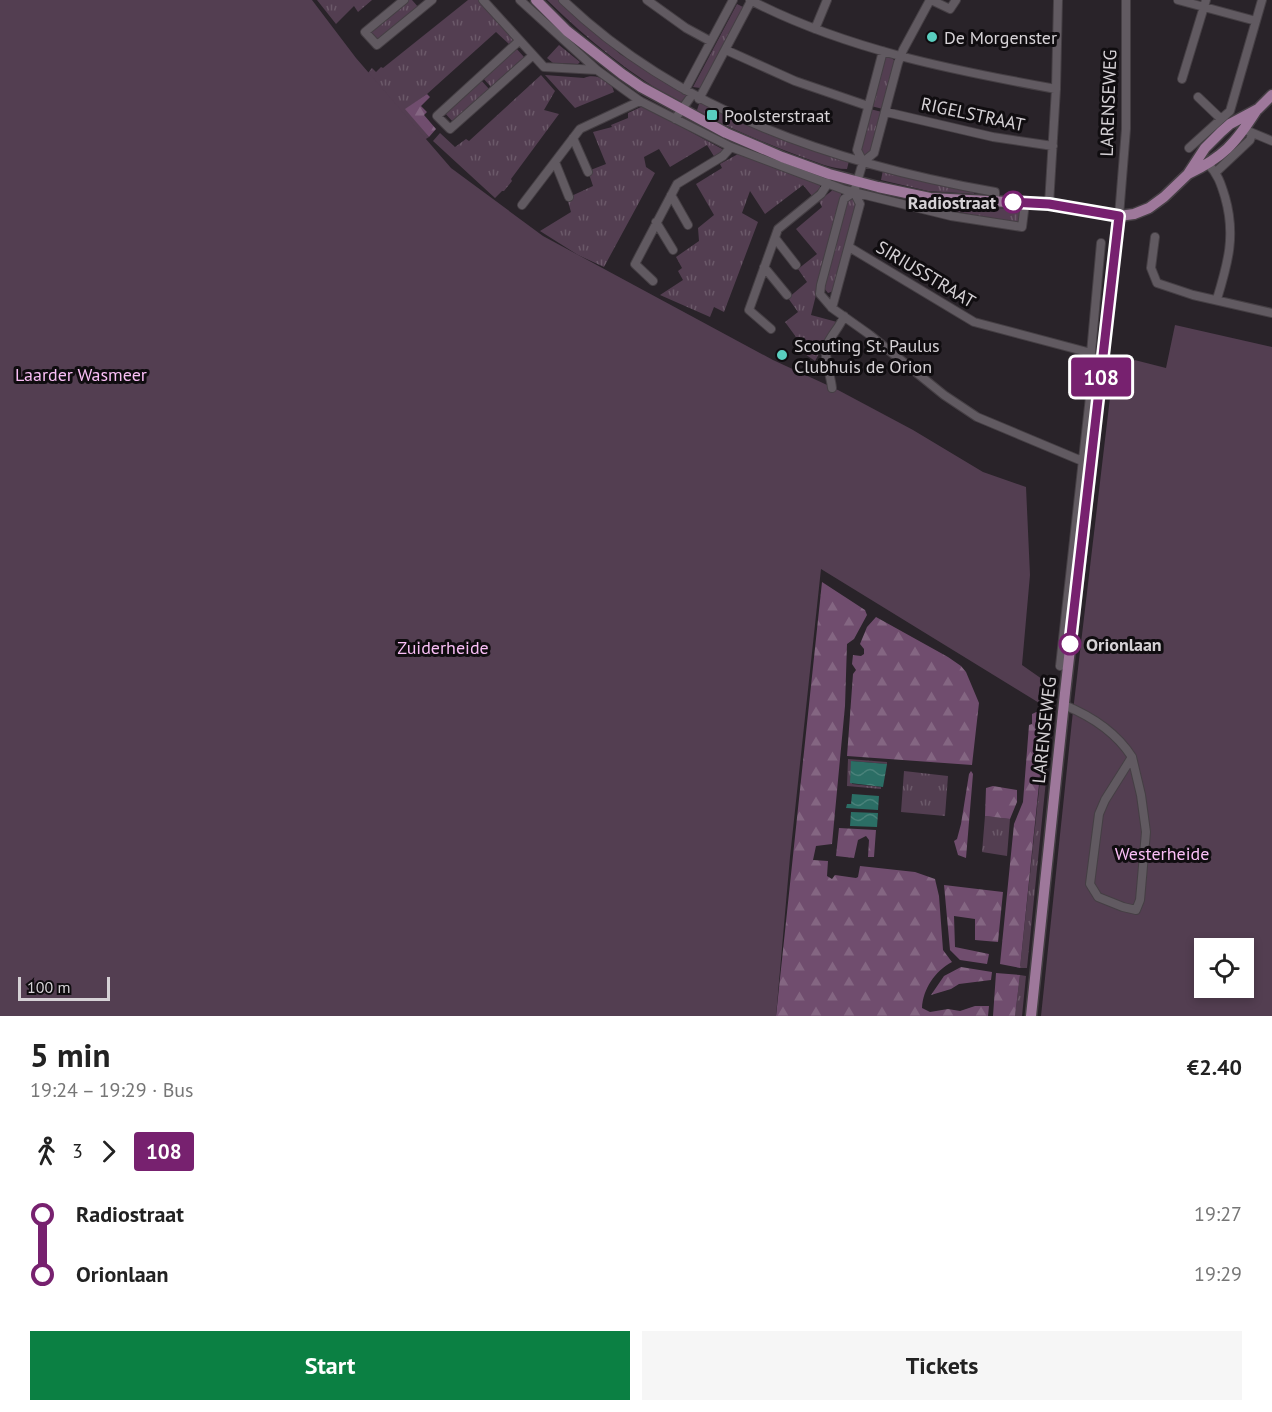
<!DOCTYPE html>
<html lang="en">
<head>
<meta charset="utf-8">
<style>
  :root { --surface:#fff; --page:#f6f6f6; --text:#222; --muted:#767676; --accent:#0b8043 }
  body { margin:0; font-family:"PT Sans",sans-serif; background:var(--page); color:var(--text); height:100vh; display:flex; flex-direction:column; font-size:22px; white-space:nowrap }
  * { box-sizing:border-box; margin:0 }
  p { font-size:20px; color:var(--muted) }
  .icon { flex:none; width:33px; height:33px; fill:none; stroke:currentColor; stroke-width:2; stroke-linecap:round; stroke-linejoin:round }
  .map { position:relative; height:1016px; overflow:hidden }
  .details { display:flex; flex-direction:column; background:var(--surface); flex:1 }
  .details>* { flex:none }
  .badge { padding:0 12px; border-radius:4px; font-size:21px; line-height:39px }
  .fabs { position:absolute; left:1194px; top:938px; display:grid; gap:12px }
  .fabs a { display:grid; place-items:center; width:60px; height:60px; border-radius:0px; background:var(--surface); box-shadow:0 3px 9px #0003; font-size:30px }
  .scale { position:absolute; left:18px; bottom:15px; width:92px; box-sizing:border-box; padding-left:6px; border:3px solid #d6d2d6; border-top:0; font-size:16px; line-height:21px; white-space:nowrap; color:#d6d2d6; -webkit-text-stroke:4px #100d10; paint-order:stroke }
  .map>.badge { position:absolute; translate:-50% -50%; box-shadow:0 0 0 3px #fff }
  .legs { display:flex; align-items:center; gap:9px; height:66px; padding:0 30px; font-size:20px }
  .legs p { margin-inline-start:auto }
  .headline { display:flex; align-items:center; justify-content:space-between; height:102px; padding:0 30px }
  h1 { font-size:33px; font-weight:600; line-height:45px }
  .cta { display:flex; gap:12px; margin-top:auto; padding:12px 30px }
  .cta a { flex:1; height:69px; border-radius:0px; background:var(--accent); color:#fff; font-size:24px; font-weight:600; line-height:69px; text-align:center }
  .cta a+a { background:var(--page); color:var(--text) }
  ul { padding:0 30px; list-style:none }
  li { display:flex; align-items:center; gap:21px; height:60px; font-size:22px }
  li i { display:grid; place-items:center; width:9px; height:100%; margin:0 8px; background:currentColor }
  li i::after { content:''; width:15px; height:15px; margin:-8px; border:4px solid; border-radius:50%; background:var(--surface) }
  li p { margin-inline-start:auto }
  li:first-child i { background:linear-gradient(#0000 50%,currentColor 0) }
  li:last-child i { background:linear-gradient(currentColor 50%,#0000 0) }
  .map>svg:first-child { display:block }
  .grass { fill:url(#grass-tufts) }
  .forest { fill:url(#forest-firs) }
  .green { fill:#533e51; fill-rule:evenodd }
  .water { fill:url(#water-waves) }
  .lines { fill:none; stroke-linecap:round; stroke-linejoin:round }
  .minor-casing { stroke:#453f44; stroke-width:10 }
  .major-casing { stroke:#453f44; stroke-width:13 }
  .minor { stroke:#615a61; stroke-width:8 }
  .major { stroke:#9e789b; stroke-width:10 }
  .line-1-casing { stroke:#fff; stroke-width:14 }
  .line-1 { stroke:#77216f; stroke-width:9 }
  .poi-dot { fill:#59cebf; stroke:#100d10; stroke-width:2 }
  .stop-1-dot { fill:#fff; stroke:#77216f; stroke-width:3 }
  .labels { text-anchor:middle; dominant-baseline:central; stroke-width:6; stroke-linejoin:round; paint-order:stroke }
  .poi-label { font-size:18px; fill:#d6d2d6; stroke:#100d10; text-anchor:start }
  .street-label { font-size:18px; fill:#d6d2d6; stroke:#100d10 }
  .stop-label { font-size:18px; font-weight:bold; fill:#d6d2d6; stroke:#100d10; text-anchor:end }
  .park-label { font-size:18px; fill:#fabff6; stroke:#100d10 }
</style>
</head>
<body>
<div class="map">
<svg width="1272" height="1016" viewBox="0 0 1272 1016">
  <defs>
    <pattern id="grass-tufts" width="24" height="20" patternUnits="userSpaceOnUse" patternTransform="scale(1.5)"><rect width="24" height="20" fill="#533e51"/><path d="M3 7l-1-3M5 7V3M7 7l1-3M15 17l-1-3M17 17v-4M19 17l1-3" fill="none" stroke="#6b5969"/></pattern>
    <pattern id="forest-firs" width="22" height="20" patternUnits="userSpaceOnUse" patternTransform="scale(1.5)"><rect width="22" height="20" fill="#704d6e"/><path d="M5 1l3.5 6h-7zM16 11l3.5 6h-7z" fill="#846682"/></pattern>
    <pattern id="water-waves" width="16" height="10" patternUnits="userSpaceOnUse" patternTransform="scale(1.5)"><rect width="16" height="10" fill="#2b6e65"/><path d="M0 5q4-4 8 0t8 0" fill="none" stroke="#49827a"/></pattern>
  </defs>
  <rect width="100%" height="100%" fill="#292329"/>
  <!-- grass -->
  <path class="grass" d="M317,0h55l-14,12 -4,-6 -18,18z
    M407,0h5l7,8 -41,33 -9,-10z
    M468,0h11l37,41 -5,5 -15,-14 -69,62 -21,15 23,28 -16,10 -50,-68 9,-11 4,4 5,-5 2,1z
    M547,0h12l61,54 67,41 -5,9c-51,-29 -93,-63 -135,-104z
    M737,4l6,3 -43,81 -7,-1z
    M559,45l21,17 -2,2 -25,-1 -6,-5z
    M515,47l9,10 -33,30 -9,-10z
    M887,57l5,1 3,3 -12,48 -12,-3 14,-47z
    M541,75l14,16 -11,19 15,4 -48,65 1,2 -8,10h-2l-7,7 -62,-57 7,-8 15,14 11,-8 3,2z
    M545,75l39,3c11,-5 28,2 30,14l-39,16z
    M480,79l9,10 -36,33 -9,-10z
    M700,101l149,60 -2,8c-16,0 -30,-7 -45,-12 -36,-13 -69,-28 -103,-44l-2,-3z
    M643,106l81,44 -9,8 -8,-13 -37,22 -11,-18 -15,8 2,10 9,6 -51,94 -26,-12 -38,-24 31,-19 -4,-14 26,-12 -5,-15 18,-7 -13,-32 19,-5 -1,-2 17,-7v-5z
    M870,109l12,3 -10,40 -9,4 -3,-4z
    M738,154l82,31v3l-8,8 -9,-11 -38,29 -15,-23 -8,22 16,9 -34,90 -10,-5 -4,10 -50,-22 23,-15 -5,-9 4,-3 -6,-11 23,-16 -1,-13 16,-13 -18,-31 26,-16 -2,-4z
    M883,170l91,20v4l-46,-3 -47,-11z
    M834,189l8,2 -31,124 26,7 -22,39 -13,-9 6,-10 -12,-5 -11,-15 13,-10 -10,-14 19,-16 -9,-13 19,-15 -21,-25 26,-22 -3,-6z
    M852,197l6,7 -24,87 -6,2 -4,-5 22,-87z
    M971,207l48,2 2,3 -1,1 -2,12 -76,-17z
    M1047,715l5,6 -25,247h-7z
    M848,759l39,3v2l-36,-3 1,23 29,3v2l-34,-3z
    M904,771l44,5 -3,40 -44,-4z
    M985,816l25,3 -3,37 -25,-4z
    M1020,975l6,1 -4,40h-7z"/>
  <!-- forest -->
  <path class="forest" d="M427,94l3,3 -9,9 6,6 -3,3 12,14 -7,8 -24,-28z
    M822,582l43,28 2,5 -13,24 -7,5 -2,62 -13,138 -16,2 -3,14 15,1 -1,15 5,3 3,-4 21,3 2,-1 2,-11 55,6 20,7 4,17 4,54 9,12c-17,9 -29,27 -30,46l8,4 18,-3 12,2 15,-5h14l-1,10h-212z
    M876,617l72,40 13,9 5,6 13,31 -7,62 -125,-9 6,-82 3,-4 -4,-6 1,-9 8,1 3,-2v-5l-4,-5 7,-17z
    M1047,707l-27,261 -20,-4 14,-140 9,-22 6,-77 3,-1v-10z
    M971,771l2,3 -7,84 -8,-3 -4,-14 3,-2 4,-15 8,-50z
    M993,786l24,4v12l-7,17 -25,-3 1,-28z
    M839,828l37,2 -2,27h-6l1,-17 -3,-4 -8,4 -4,18 -18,-2z
    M944,885l59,7 -5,50 -23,-2v-21l-21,-3 1,31 34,7 -2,10 -27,-4 -10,-10z
    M961,967l31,5 -1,8 -32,4 -8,5 -20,6 13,-19z
    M996,973l24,2 -5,41h-22z"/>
  <!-- green -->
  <path class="green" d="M0,0h312l44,58 95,110 92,68 230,124 65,30 75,40 70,42 43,15 4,88 -8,90 30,21 -3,23 -228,-140 -31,288 -14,159h-776z
    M1175,325l97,22v669h-231l32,-305 42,-356 51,13zM1204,948h40v39h-40z"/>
  <!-- water -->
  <path class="water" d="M851,761l36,3 -4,23 -33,-4z
    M852,794l27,2 -1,14 -32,-2 1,-4h4z
    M851,812l27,1 -1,14 -27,-1z"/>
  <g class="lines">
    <defs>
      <path id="minor" d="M404,0l-39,32 12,13 55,-45
        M483,0l61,67 53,3
        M520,0l77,70 43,31 91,46 114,43 106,26 71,11 3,-24
        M563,0c118,113 274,164 432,192v9
        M647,0l39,28 24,13
        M750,0c95,49 201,70 306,89
        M931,0l19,9 6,-9
        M1178,0l78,21
        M815,29l12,-29
        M519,41l-82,75 13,13 82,-73
        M726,50l69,31 73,25
        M883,51l-26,99 6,12 11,-9 24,-90 5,-13 27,-50
        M1182,79l24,-79
        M685,90l48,-90
        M1198,97l23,22
        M699,99l52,-98
        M886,112l107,25 60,9
        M675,119l17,-24
        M1248,131l24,10
        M573,138l15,34
        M1189,148l41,-37 32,-111
        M555,162l14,35
        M1208,164c10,10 13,20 17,33 11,38 3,66 -8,102
        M1216,172l34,-32 2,-6
        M854,192l9,-30
        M671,195l17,30
        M1049,204l7,-115 2,-89
        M522,205l58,-76 60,-28
        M1119,216l7,-87v-129
        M656,222l17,28
        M1155,237l-4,31 6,15 36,12 79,18
        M775,238l21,27
        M849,247l125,75 117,31
        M764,267l23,28
        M653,281l-18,-17 42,-80 46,-28 8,-9
        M832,308l28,-104 -6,-12 -10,7 -23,86 -1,9 12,14 38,27 74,60 33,22 105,44
        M771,329l-22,-19 29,-81 43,-35 7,-11
        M832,388c-1,-12 -9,-32 -5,-43 4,-10 13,-18 17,-29
        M1060,666l34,-305 -3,-8 10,-110
        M1064,705c27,11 52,27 68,52l-27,43 -6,14 -9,70 8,13 25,10 13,3 4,-10 6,-68 -5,-37 -9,-38"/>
      <path id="major" d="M536,0l31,31 55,43 19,13 85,46 56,24 47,17 49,13 52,11 119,6 70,12 15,-2 15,-6 15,-11 24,-23 17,-26 16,-16 9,-8 28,-15 14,-14
        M1188,174c35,-17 47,-30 68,-63
        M1031,1016l34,-323 54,-477"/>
    </defs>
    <!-- minor casing -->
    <use href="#minor" class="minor-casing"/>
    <!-- major casing -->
    <use href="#major" class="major-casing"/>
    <!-- minor -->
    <use href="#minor" class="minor"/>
    <!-- major -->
    <use href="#major" class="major"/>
  </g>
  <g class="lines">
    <defs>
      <path id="line-1" d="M1013,202l36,2 70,12 -49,428"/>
    </defs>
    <!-- line-1 casing -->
    <use href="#line-1" class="line-1-casing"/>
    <!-- line-1 -->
    <use href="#line-1" class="line-1"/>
  </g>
  <!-- markers -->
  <g class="poi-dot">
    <circle cx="932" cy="37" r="6"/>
    <rect x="706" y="109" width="12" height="12" rx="3"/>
    <circle cx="782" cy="355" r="6"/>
  </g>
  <g class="stop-1-dot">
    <circle cx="1013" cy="202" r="10"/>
    <circle cx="1070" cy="644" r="10"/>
  </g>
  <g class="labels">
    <!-- poi labels -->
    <g class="poi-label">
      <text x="944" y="37">De Morgenster</text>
      <text x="724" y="115">Poolsterstraat</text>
      <text x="794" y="345">Scouting St. Paulus<tspan x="794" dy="21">Clubhuis de Orion</tspan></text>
    </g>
    <!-- street labels -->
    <g class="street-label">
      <text transform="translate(1108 103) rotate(-88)">LARENSEWEG</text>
      <text transform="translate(973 114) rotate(12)">RIGELSTRAAT</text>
      <text transform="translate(926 274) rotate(31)">SIRIUSSTRAAT</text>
      <text transform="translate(1044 730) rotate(-84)">LARENSEWEG</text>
    </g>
    <!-- stop labels -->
    <g class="stop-label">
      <text x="996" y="202">Radiostraat</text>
      <text x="1086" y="644" text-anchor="start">Orionlaan</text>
    </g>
    <!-- park labels -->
    <g class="park-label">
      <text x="81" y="374">Laarder Wasmeer</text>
      <text x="443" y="647">Zuiderheide</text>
      <text x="1162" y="853">Westerheide</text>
    </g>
  </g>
</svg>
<div class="fabs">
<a><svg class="icon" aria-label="locate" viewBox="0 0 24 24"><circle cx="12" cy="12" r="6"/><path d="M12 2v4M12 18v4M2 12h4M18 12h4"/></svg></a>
</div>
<div class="scale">100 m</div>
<b class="badge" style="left:1101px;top:377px;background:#77216f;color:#fff">108</b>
</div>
<section class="details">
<div class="headline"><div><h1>5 min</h1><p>19:24 – 19:29 · Bus</p></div><b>€2.40</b></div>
<div class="legs"><svg class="icon" aria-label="walk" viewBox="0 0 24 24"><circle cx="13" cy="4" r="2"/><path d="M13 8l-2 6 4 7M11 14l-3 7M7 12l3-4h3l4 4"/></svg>3<svg class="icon" aria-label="forward" viewBox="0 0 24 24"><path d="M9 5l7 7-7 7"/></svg><b class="badge" style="background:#77216f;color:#fff">108</b></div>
<ul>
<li><i style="color:#77216f"></i><b>Radiostraat</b><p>19:27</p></li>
<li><i style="color:#77216f"></i><b>Orionlaan</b><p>19:29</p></li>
</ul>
<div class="cta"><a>Start</a><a>Tickets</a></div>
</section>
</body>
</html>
